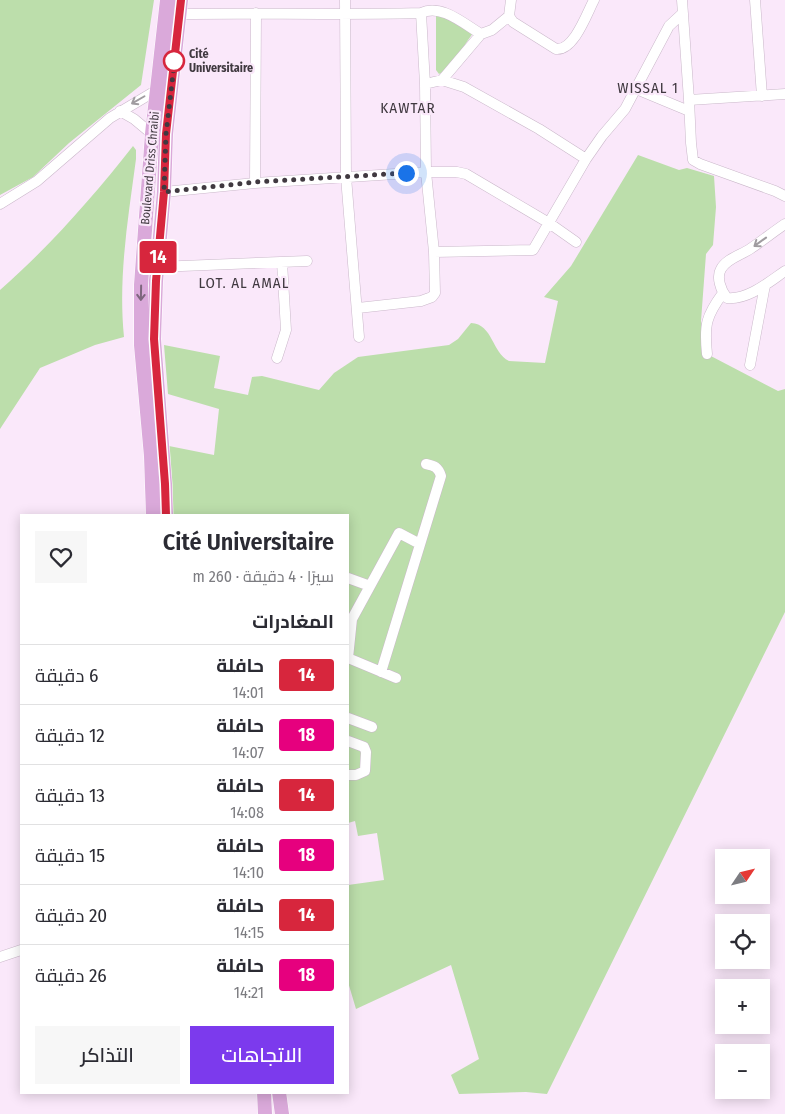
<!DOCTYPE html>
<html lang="ar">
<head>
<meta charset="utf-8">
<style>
  :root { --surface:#fff; --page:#f7f7f7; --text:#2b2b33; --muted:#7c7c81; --line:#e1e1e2; --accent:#7c3aed }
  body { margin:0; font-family:"Fira Sans Condensed",Cairo,sans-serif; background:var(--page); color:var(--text); direction:rtl; height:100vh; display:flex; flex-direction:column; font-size:19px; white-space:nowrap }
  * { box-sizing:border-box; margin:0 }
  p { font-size:16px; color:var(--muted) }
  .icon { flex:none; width:28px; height:28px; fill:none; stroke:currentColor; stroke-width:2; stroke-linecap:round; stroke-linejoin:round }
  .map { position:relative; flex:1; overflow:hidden; direction:ltr }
  .sheet { position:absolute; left:20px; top:514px; width:329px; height:580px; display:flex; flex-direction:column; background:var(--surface); border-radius:0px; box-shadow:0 2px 12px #0003; direction:rtl }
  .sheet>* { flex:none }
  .badge { padding:0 10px; border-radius:4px; font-size:18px; line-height:32px }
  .needle { width:32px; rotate:55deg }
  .buttons { position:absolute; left:715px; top:849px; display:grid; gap:10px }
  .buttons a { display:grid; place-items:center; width:55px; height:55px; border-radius:0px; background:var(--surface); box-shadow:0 2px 12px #0003; font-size:25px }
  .you { position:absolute; width:25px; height:25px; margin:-12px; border:4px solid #fff; border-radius:50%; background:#1a73e8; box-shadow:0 0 0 8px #1a73e833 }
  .map>.badge { position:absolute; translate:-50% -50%; box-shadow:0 0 0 2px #fff }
  h2 { padding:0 15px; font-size:19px; line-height:45px }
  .round { display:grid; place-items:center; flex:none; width:52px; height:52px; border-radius:0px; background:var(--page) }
  .headline { display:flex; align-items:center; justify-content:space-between; height:85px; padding:0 15px }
  h1 { font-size:24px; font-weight:600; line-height:38px }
  .action { display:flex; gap:10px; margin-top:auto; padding:10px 15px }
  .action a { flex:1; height:58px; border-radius:0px; background:var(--accent); color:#fff; font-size:20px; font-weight:600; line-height:58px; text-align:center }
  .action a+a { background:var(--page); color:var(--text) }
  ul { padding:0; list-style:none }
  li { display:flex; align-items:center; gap:15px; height:60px; padding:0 15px; border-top:1px solid var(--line) }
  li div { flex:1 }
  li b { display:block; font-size:19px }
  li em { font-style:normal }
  li .badge { min-width:55px; font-weight:700; text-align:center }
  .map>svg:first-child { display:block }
  .green { fill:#bcdeab }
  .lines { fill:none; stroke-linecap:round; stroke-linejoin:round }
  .minor-casing { stroke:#cab8ca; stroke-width:11 }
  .major-casing { stroke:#fff; stroke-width:15 }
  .minor { stroke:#fff; stroke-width:10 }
  .major { stroke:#daa9da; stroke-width:14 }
  .oneway { stroke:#a09ca0 }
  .oneway2 { stroke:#7e667e }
  .line-casing { stroke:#fff; stroke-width:11 }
  .line { stroke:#d7263d; stroke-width:8 }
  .walk { stroke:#403940; stroke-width:5; stroke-dasharray:0 9 }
  .stop-dot { fill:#fff; stroke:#d7263d; stroke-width:2.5 }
  .labels { text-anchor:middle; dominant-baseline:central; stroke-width:4.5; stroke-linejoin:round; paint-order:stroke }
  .stop-label { font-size:12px; font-weight:bold; fill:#403940; stroke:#fae8fa; text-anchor:start }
  .street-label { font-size:12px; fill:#403940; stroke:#fae8fa }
  .quarter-label { font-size:15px; letter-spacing:1px; fill:#403940; stroke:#fae8fa }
</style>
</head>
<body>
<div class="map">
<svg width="785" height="1114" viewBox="0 0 785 1114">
  <rect width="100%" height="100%" fill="#fae8fa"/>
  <!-- green -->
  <path class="green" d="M0,0h154l-13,85 -72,58 -36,34 -33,18z
    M436,12l37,21c-8,11 -22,35 -34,41l-3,-4z
    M133,146l3,4v9c-8,60 -18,118 -12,178l-29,8 -55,23 -40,61v-139c49,-43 93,-93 133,-144z
    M638,155l41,15 8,-2 27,8 2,31 -3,38 -7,9 -5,67 6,33 71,37 7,-2v223l-238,482 -21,-2 -67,2 -8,-19 28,-16 -28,-94 -95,44 -8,-27v-97l36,-5 -7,-47 -19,3 -3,-15 -7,2v-308h-177l-2,-69 45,9 5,-46 -51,-15 -4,-49 56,11 -6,32 34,7 4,-18 10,-1 57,14 15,-17 24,-16 91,-12 9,-6 13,-16c22,1 21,30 38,38l36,2 13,-62 -14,-4 27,-31z"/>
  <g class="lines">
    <defs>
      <path id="minor" d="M345,0l1,177 13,160
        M511,0l-2,16 4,6 43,27c18,2 31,-36 38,-49
        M682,0l7,100 96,-6
        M755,0l7,96
        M421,13l4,71 17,-4 22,7 75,42 47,30
        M179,14c81,-1 161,1 242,-1 20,-10 43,11 60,21l11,-4 17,-14
        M442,80l39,-46
        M636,89l53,22
        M689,100l2,43 2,17 7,4 75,27 10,5
        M120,111l14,8 18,15
        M255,183l1,-170
        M164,192l91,-9 171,-11h31l9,2 83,49 27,19
        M0,204l37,-23 73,-63 47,-28
        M785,224c-12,8 -23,17 -35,25 -9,6 -24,10 -29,20 -5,8 0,22 6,29 21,2 42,-16 58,-27
        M434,252l99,-2 53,-91 16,-23 23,-27 44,-83 14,-13
        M157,267l150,-6
        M358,308l63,-7 11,-4 3,-4 -1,-41 -8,-80 -1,-88
        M707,354c-3,-29 -1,-38 16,-61
        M277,358l9,-28 -4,-68
        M750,365l15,-80
        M348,578l22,8
        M381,672l60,-196c-3,-9 -6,-10 -15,-12
        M396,678l-48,-20 4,-39 47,-86 21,11
        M348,718l24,9
        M348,741l16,6 2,5 -1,19 -9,4h-8
        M0,957l21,-7"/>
      <path id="major" d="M153,515l-2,-59 -10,-111v-60l11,-151 15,-134
        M166,515l-1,-31 -11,-145 2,-58 8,-89 2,-58 15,-134
        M264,1092l1,22
        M279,1092l3,22"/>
    </defs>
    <!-- minor casing -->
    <use href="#minor" class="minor-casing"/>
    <!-- major casing -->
    <use href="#major" class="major-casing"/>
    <!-- minor -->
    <use href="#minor" class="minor"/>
    <!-- major -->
    <use href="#major" class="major"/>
  </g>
  <!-- one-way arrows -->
  <defs><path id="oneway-shaft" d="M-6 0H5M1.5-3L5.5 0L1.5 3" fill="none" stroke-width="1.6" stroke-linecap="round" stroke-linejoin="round" transform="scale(1.25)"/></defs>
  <g class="oneway">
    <use href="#oneway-shaft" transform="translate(138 100) rotate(150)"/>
    <use href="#oneway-shaft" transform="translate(760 242) rotate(144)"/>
  </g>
  <use class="oneway2" href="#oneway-shaft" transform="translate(141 293) rotate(91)"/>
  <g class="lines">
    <defs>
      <path id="line" d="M166,515l-1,-31 -11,-145 2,-58 8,-89 2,-58 15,-134"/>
    </defs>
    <!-- line casing -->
    <use href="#line" class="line-casing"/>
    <!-- line -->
    <use href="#line" class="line"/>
    <!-- walk -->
    <path class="walk" d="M174,61l1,-4 -9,77 -2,58 91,-10 151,-9"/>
  </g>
  <!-- markers -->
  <circle class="stop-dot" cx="174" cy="61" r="10"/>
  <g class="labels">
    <!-- stop labels -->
    <g class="stop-label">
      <text x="189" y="54">Cité<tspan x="189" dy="14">Universitaire</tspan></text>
    </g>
    <!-- street labels -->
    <g class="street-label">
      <text transform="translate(150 168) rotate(-85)">Boulevard Driss Chraibi</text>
    </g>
    <!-- quarter labels -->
    <g class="quarter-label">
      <text x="648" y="88">WISSAL 1</text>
      <text x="408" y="108">KAWTAR</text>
      <text x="244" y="283">LOT. AL AMAL</text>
    </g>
  </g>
</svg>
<div class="buttons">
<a><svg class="needle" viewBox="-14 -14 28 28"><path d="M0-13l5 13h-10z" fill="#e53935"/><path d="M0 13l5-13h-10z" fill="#7c7c81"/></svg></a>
<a><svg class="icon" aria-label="locate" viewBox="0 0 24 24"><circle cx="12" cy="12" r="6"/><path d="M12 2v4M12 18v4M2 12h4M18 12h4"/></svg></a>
<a>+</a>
<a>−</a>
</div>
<div class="you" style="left:406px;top:173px"></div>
<b class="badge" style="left:158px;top:257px;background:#d7263d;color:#fff">14</b>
<section class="sheet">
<div class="headline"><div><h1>Cité Universitaire</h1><p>سيرًا · 4 دقيقة · 260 m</p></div><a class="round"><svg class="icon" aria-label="heart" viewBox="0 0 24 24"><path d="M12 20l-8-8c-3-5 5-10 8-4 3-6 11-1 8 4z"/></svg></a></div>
<h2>المغادرات</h2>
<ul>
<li><span class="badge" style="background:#d7263d;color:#fff">14</span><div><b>حافلة</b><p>14:01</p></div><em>6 دقيقة</em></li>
<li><span class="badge" style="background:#e6007e;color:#fff">18</span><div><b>حافلة</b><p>14:07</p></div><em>12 دقيقة</em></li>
<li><span class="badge" style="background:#d7263d;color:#fff">14</span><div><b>حافلة</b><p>14:08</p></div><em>13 دقيقة</em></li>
<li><span class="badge" style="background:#e6007e;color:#fff">18</span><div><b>حافلة</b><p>14:10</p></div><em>15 دقيقة</em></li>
<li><span class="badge" style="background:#d7263d;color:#fff">14</span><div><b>حافلة</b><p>14:15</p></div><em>20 دقيقة</em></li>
<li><span class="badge" style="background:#e6007e;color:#fff">18</span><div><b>حافلة</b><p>14:21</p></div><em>26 دقيقة</em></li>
</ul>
<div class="action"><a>الاتجاهات</a><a>التذاكر</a></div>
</section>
</div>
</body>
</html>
